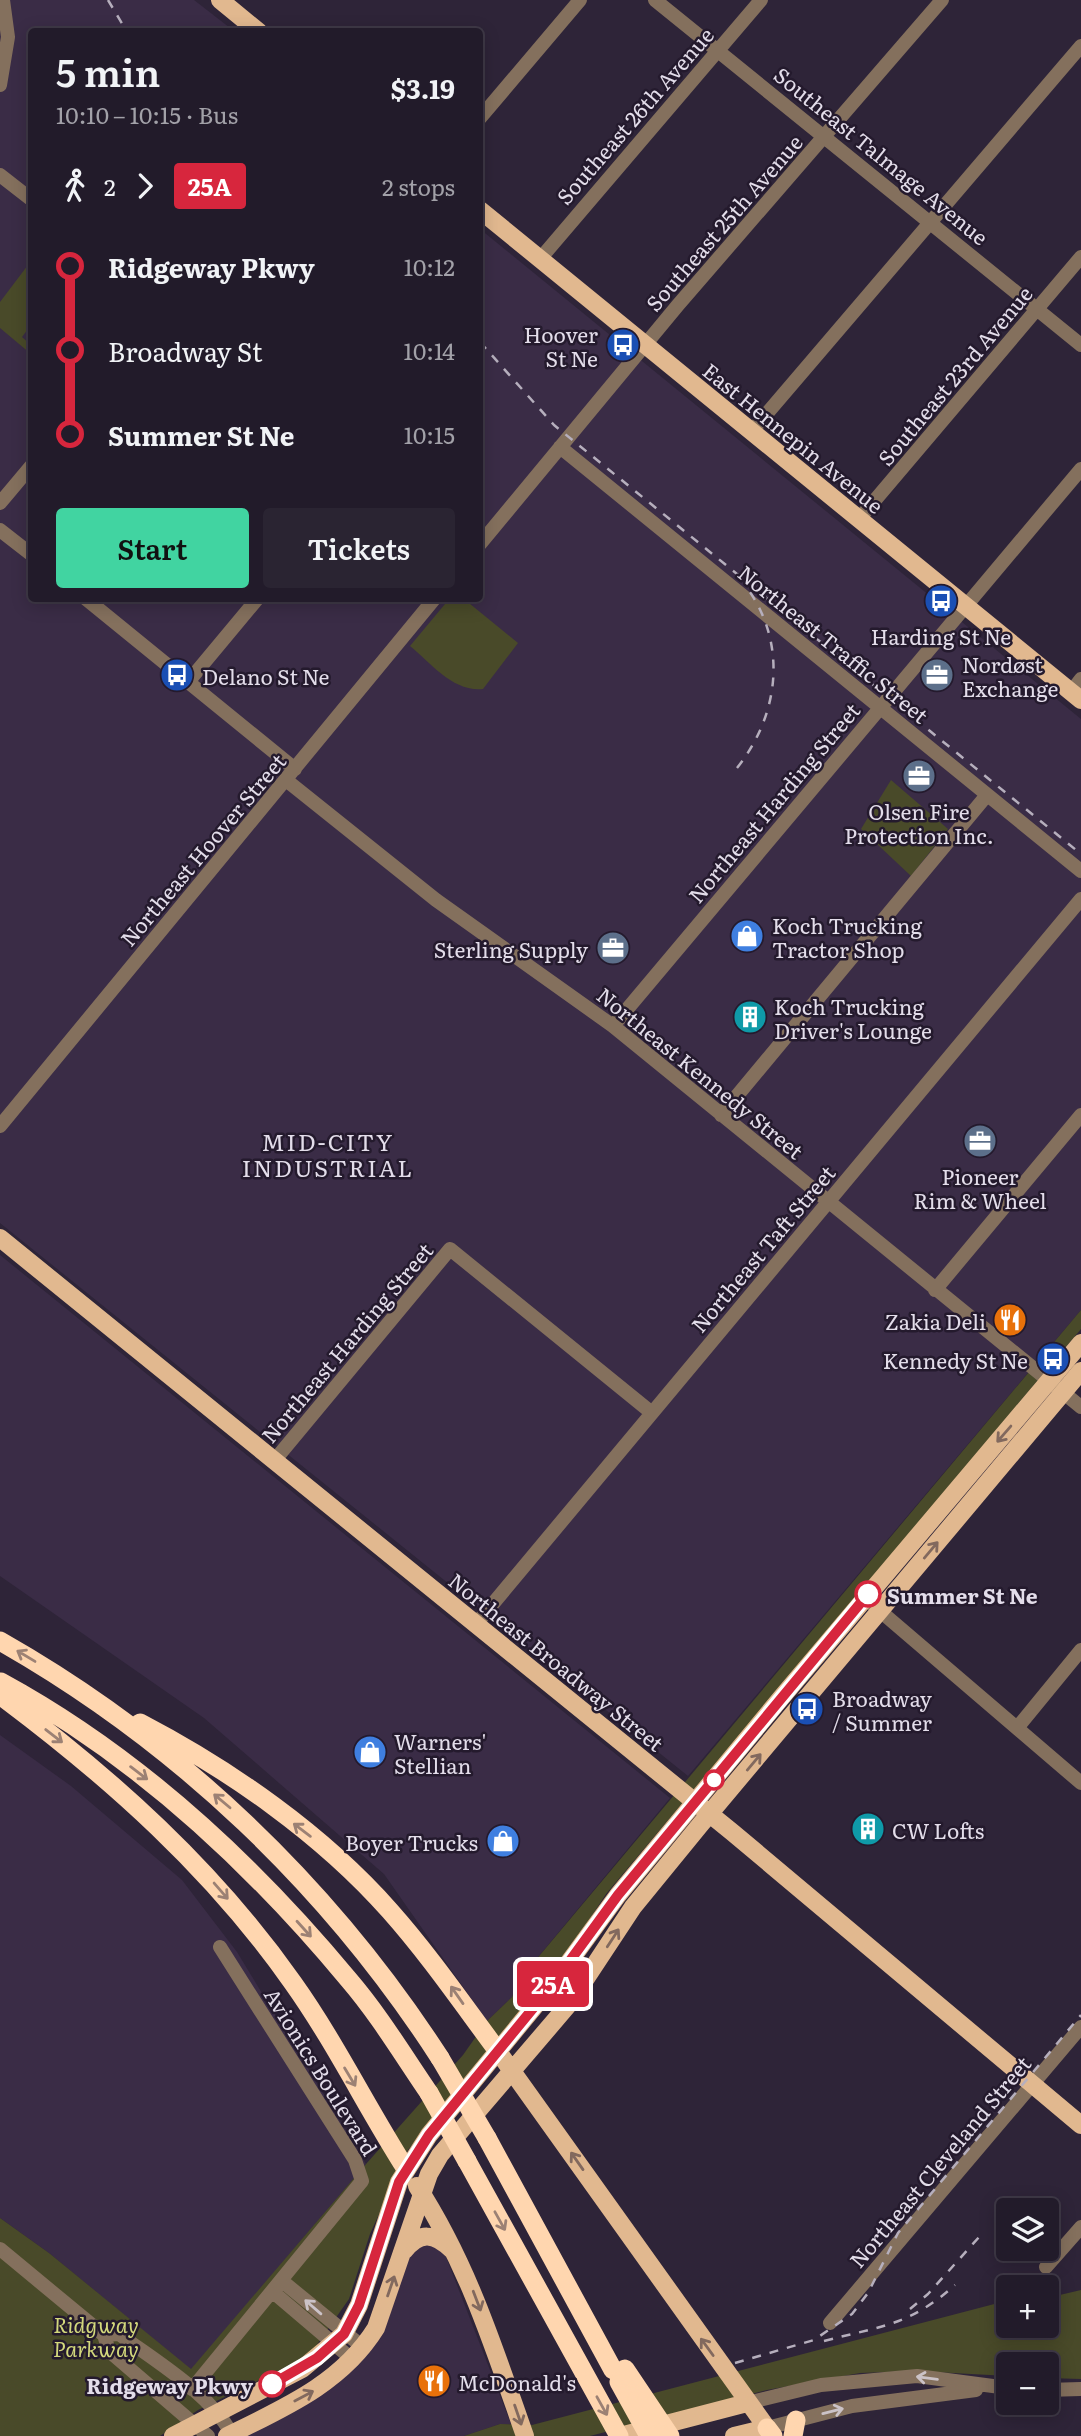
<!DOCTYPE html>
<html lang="en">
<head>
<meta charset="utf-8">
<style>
  :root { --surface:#221b2a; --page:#2a2432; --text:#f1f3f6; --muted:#a2a1a8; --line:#3f3947; --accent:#41d4a1 }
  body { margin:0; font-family:Literata,serif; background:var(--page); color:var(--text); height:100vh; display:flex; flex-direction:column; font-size:26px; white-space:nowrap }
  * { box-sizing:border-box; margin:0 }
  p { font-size:23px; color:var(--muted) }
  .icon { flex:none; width:38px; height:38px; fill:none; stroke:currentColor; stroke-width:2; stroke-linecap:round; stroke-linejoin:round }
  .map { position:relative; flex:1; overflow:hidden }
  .side { position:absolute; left:28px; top:28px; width:455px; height:574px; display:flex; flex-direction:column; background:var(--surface); border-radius:7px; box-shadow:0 4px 18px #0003,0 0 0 2px var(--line) }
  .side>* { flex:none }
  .badge { padding:0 14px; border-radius:5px; font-size:24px; line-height:46px }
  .tools { position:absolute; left:996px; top:2198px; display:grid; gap:14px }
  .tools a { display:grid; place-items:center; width:63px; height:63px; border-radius:7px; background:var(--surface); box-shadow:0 4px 18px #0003,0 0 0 2px var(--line); font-size:35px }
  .map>.badge { position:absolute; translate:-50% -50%; box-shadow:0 0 0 4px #fff }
  .legs { display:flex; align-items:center; gap:10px; height:77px; padding:0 28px; font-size:23px }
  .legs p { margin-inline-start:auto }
  .headline { display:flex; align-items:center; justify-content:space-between; height:119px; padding:0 28px }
  h1 { font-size:38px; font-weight:600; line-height:52px }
  .action { display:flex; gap:14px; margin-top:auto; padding:14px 28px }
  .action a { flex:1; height:80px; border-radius:7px; background:var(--accent); color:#111; font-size:28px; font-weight:600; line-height:80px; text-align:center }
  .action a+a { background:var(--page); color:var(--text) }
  ul { padding:0 28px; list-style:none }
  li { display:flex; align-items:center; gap:24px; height:84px; font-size:26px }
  li i { display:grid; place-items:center; width:10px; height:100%; margin:0 9px; background:currentColor }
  li i::after { content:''; width:18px; height:18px; margin:-9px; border:5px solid; border-radius:50%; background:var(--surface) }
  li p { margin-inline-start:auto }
  li:first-child i { background:linear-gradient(#0000 50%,currentColor 0) }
  li:last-child i { background:linear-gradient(currentColor 50%,#0000 0) }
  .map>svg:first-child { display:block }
  .built { fill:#3a2c46 }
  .green { fill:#494a29 }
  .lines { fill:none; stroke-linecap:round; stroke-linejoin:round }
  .minor { stroke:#84705d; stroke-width:14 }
  .major { stroke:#e1b88f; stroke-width:18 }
  .highway { stroke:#ffd6af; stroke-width:19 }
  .rail { stroke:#b6afbd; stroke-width:2.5; stroke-dasharray:9 9; stroke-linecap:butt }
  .highway-bridge { stroke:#ffd6af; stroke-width:19 }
  .oneway { stroke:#82695e }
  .oneway2 { stroke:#9c8174 }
  .oneway3 { stroke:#cbc2c7 }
  .line-1-casing { stroke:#fff; stroke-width:16 }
  .line-1 { stroke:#d7263d; stroke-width:10 }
  .stop-1-dot { fill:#fff; stroke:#d7263d; stroke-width:3.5 }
  .labels { text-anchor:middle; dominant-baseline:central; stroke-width:5; stroke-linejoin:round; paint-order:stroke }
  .street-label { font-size:21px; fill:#e3ddea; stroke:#241a2d }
  .poi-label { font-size:21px; fill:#e3ddea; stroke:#241a2d; text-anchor:start }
  .stop-label { font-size:21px; font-weight:bold; fill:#e3ddea; stroke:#241a2d; text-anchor:start }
  .park-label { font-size:21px; font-style:italic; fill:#d3d87c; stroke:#241a2d }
  .neighbourhood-label { font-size:23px; letter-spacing:2px; fill:#e3ddea; stroke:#241a2d }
</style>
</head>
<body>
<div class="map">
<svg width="1081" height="2436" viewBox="0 0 1081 2436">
  <rect width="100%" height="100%" fill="#2e2438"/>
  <!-- built -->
  <path class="built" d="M0,0h194l40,31 -202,1v566h448v-369l601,490v591l-393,466 -688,-553z
    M0,1255l670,543 -151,182 -7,17 -25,24 -103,-147 -180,-156 -204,-142z
    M0,1735l71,51 111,94 55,72 129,212 -175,206 -142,-117 -49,-35z
    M425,2243l12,3 9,11 65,167h-11l-36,12h-223l96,-53 72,-130z"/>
  <!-- green -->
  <path class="green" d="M31,261v64l-9,12 9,8v9l-31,-26v-26z
    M450,598l14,1 54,44 -35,46c-30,3 -51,-25 -73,-43z
    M891,780l57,49 -37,47 -50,-47z
    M1081,1310v19l-475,565 -38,58 -160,198 -38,84 -21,65 -40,57 -111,54 -38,26h-160v-218l49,35 142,116 175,-205 97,-109 24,-34 25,-24 7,-17z
    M1081,2290v89l-34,-1 -1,-14h-38v12l-92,-5 -56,2 -93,17 -177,46h-126l36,-12 32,1 470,-123 6,-1v25h38l1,-28z"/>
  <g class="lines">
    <!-- minor -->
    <path class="minor" d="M655,0l426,345
      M0,85l8,-48 -5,-37
      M480,118l100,-118
      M0,175l32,25
      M540,259l221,-259
      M752,431l329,-385
      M560,447l521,424
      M0,503l32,-38
      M859,519l222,-262
      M0,530l32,25
      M480,544l198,-239 264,-305
      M85,598l210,171
      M188,682l70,-84
      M1071,692l10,-13
      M286,780l150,120 177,126 468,381
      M613,1026l468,-557
      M721,1115l266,-320
      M0,1126l435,-528
      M935,1290l146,-175
      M274,1461l176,-212 202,164
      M872,1604l209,179
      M476,1624l605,-725
      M1017,1728l64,-78
      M0,2249l104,86 5,16 99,85
      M1046,2267l35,-40
      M282,2281l82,67
      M273,2292l80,68
      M830,2323l251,-296
      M104,2335l15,-1c39,29 88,57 113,100
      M192,2389l170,-208 -7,-21 -135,-213
      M1046,2390l35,-1
      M747,2403l74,-18 96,-9 91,12
      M767,2428l85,-22 124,-16"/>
    <!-- major -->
    <path class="major" d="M220,0l39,32
      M480,210l601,490
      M0,1238l732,594 349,293
      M497,2050l270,378 -33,8
      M417,2186c51,79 77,162 108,250
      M404,2251c16,-20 30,-18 48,-1
      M173,2436l129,-67 42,-35 15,-29 40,-123 30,-47 124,-151 65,-89 163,-197 300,-355
      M227,2436c57,-28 115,-53 149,-108l53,-154 11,-19 129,-151 64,-97 67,-82 381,-454
      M620,2436l127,-33"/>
    <!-- highway -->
    <path class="highway" d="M0,1641c178,101 329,245 440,417
      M1,1682c136,74 250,180 348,298 30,35 54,75 80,113
      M0,1695c111,83 213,174 293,288 42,59 74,125 113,186
      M140,1723c90,47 182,111 250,188 39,44 72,92 107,139
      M487,2138l126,232
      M467,2161l152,275
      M767,2428l6,8
      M793,2436l3,-16"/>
    <!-- rail -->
    <path class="rail" d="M108,0l19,32
      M480,342l74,83 527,429
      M737,768c43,-54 51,-126 8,-183
      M910,2309l18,-15 52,-58
      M824,2341c57,-15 85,-15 131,-56
      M735,2363l79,-23 38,-26 16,-21 30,-60 183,-218"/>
    <!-- highway-bridge -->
    <path class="highway-bridge" d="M440,2058l47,80
      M429,2093l38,68
      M625,2369l45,67
      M619,2382l30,54"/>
  </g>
  <!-- one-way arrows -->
  <defs><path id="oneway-shaft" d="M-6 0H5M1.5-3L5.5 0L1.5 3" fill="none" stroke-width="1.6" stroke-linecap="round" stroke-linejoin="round" transform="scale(1.75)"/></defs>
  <g class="oneway">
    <use href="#oneway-shaft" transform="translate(1004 1434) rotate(131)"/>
    <use href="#oneway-shaft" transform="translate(931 1550) rotate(-50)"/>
    <use href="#oneway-shaft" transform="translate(754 1762) rotate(-50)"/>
    <use href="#oneway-shaft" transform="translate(613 1938) rotate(-57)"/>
    <use href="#oneway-shaft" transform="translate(577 2161) rotate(-125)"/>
    <use href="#oneway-shaft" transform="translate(391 2286) rotate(-71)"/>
    <use href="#oneway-shaft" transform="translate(477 2301) rotate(69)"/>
    <use href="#oneway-shaft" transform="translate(707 2347) rotate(-126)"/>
    <use href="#oneway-shaft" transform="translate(304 2396) rotate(-28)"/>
    <use href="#oneway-shaft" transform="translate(518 2415) rotate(71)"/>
  </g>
  <g class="oneway2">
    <use href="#oneway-shaft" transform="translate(26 1656) rotate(-149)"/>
    <use href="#oneway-shaft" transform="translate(54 1736) rotate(38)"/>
    <use href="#oneway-shaft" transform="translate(139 1773) rotate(37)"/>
    <use href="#oneway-shaft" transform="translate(222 1801) rotate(-140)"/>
    <use href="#oneway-shaft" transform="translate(302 1830) rotate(-143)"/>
    <use href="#oneway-shaft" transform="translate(221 1891) rotate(49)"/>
    <use href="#oneway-shaft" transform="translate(304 1929) rotate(48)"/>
    <use href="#oneway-shaft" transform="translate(457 1995) rotate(-125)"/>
    <use href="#oneway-shaft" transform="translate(350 2077) rotate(59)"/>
    <use href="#oneway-shaft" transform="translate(500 2221) rotate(61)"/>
    <use href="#oneway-shaft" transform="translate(602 2406) rotate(61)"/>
  </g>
  <g class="oneway3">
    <use href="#oneway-shaft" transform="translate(313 2307) rotate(-139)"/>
    <use href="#oneway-shaft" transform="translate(927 2378) rotate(-173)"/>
    <use href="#oneway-shaft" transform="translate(833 2411) rotate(-14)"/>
  </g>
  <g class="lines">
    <defs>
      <path id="line-1" d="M272,2384l45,-26 27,-24 15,-29 40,-123 30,-47 124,-151 65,-89 250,-301"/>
    </defs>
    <!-- line-1 casing -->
    <use href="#line-1" class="line-1-casing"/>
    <!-- line-1 -->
    <use href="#line-1" class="line-1"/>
  </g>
  <!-- icons -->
  <defs>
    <symbol id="bus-disc" viewBox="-11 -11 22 22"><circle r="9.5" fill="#1a4fb4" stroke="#241a2d"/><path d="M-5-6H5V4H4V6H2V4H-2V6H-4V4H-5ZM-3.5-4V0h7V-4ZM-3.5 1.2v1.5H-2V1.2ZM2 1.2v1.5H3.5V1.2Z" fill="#fff"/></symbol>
    <symbol id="office-disc" viewBox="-11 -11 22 22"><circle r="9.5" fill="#5c6f8a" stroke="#241a2d"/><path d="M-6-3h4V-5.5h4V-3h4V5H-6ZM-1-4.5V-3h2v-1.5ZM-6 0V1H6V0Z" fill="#fff"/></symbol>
    <symbol id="shop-disc" viewBox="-11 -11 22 22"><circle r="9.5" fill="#3f7fe0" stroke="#241a2d"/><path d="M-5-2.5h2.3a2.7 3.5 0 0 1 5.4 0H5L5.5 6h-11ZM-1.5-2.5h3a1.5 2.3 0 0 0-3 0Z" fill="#fff"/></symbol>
    <symbol id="building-disc" viewBox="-11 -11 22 22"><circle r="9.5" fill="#0f9aa8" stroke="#241a2d"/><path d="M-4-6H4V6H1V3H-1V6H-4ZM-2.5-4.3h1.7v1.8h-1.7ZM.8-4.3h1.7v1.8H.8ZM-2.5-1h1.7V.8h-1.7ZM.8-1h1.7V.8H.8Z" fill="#fff"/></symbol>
    <symbol id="restaurant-disc" viewBox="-11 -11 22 22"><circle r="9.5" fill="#e8710a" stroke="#241a2d"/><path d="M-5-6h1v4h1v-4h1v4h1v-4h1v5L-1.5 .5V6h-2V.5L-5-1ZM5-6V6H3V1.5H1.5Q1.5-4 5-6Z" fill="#fff"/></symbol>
  </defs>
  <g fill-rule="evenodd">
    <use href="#bus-disc" x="604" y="326" width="38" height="38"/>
    <use href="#bus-disc" x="922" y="582" width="38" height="38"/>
    <use href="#bus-disc" x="158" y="656" width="38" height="38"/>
    <use href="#office-disc" x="918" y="656" width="38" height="38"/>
    <use href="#office-disc" x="900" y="757" width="38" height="38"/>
    <use href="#shop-disc" x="728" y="917" width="38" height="38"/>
    <use href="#office-disc" x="594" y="929" width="38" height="38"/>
    <use href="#building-disc" x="731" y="998" width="38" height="38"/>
    <use href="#office-disc" x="961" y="1122" width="38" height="38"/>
    <use href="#restaurant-disc" x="991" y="1301" width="38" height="38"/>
    <use href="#bus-disc" x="1034" y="1340" width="38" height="38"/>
    <use href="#bus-disc" x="788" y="1690" width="38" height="38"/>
    <use href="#shop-disc" x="351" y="1733" width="38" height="38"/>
    <use href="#building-disc" x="849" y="1810" width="38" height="38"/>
    <use href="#shop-disc" x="484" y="1822" width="38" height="38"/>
    <use href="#restaurant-disc" x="415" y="2362" width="38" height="38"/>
  </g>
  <!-- markers -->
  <g class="stop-1-dot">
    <circle cx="868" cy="1594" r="12"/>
    <circle cx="714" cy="1780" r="9"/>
    <circle cx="272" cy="2384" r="12"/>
  </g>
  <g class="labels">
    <!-- street labels -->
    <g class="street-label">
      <text transform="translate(634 115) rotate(-49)">Southeast 26th Avenue</text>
      <text transform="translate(882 155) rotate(39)">Southeast Talmage Avenue</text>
      <text transform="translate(723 222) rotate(-49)">Southeast 25th Avenue</text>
      <text transform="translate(954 375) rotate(-50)">Southeast 23rd Avenue</text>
      <text transform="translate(794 437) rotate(39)">East Hennepin Avenue</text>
      <text transform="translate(834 643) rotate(39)">Northeast Traffic Street</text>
      <text transform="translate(773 802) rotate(-50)">Northeast Harding Street</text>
      <text transform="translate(202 849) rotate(-50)">Northeast Hoover Street</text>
      <text transform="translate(701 1072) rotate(39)">Northeast Kennedy Street</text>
      <text transform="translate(762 1248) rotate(-50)">Northeast Taft Street</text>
      <text transform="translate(346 1342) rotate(-50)">Northeast Harding Street</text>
      <text transform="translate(557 1661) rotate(39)">Northeast Broadway Street</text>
      <text transform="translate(322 2071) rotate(58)">Avionics Boulevard</text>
      <text transform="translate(939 2161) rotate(-50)">Northeast Cleveland Street</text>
    </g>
    <!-- poi labels -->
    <g class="poi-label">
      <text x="598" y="333" text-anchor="end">Hoover<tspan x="598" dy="24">St Ne</tspan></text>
      <text x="941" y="635" text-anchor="middle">Harding St Ne</text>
      <text x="962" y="663">Nordøst<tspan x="962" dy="24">Exchange</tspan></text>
      <text x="202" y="675">Delano St Ne</text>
      <text x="919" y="810" text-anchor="middle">Olsen Fire<tspan x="919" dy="24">Protection Inc.</tspan></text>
      <text x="772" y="924">Koch Trucking<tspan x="772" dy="24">Tractor Shop</tspan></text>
      <text x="588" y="948" text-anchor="end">Sterling Supply</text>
      <text x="774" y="1005">Koch Trucking<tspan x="774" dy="24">Driver's Lounge</tspan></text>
      <text x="980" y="1175" text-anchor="middle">Pioneer<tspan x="980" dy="24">Rim &amp; Wheel</tspan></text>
      <text x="986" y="1320" text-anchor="end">Zakia Deli</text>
      <text x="1028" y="1359" text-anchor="end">Kennedy St Ne</text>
      <text x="832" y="1697">Broadway<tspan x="832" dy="24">/ Summer</tspan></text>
      <text x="394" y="1740">Warners'<tspan x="394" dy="24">Stellian</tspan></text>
      <text x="892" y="1829">CW Lofts</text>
      <text x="478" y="1841" text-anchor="end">Boyer Trucks</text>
      <text x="458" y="2381">McDonald's</text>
    </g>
    <!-- stop labels -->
    <g class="stop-label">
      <text x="887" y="1594">Summer St Ne</text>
      <text x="253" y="2384" text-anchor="end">Ridgeway Pkwy</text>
    </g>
    <!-- park labels -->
    <g class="park-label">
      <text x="96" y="2323">Ridgway<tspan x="96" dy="24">Parkway</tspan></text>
    </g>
    <!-- neighbourhood labels -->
    <g class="neighbourhood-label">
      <text x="328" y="1141">MID-CITY<tspan x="328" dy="26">INDUSTRIAL</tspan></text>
    </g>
  </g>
</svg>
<div class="tools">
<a><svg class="icon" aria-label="layers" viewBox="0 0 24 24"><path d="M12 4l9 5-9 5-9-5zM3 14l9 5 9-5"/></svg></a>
<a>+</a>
<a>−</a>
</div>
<b class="badge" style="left:553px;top:1984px;background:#d7263d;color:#fff">25A</b>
<section class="side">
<div class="headline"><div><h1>5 min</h1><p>10:10 – 10:15 · Bus</p></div><b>$3.19</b></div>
<div class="legs"><svg class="icon" aria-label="walk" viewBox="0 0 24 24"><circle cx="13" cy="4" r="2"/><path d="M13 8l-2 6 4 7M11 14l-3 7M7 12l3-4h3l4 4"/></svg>2<svg class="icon" aria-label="forward" viewBox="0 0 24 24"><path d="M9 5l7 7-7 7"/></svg><b class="badge" style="background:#d7263d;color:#fff">25A</b><p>2 stops</p></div>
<ul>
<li><i style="color:#d7263d"></i><b>Ridgeway Pkwy</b><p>10:12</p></li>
<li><i style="color:#d7263d"></i><span>Broadway St</span><p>10:14</p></li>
<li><i style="color:#d7263d"></i><b>Summer St Ne</b><p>10:15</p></li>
</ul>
<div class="action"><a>Start</a><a>Tickets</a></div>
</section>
</div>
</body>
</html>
